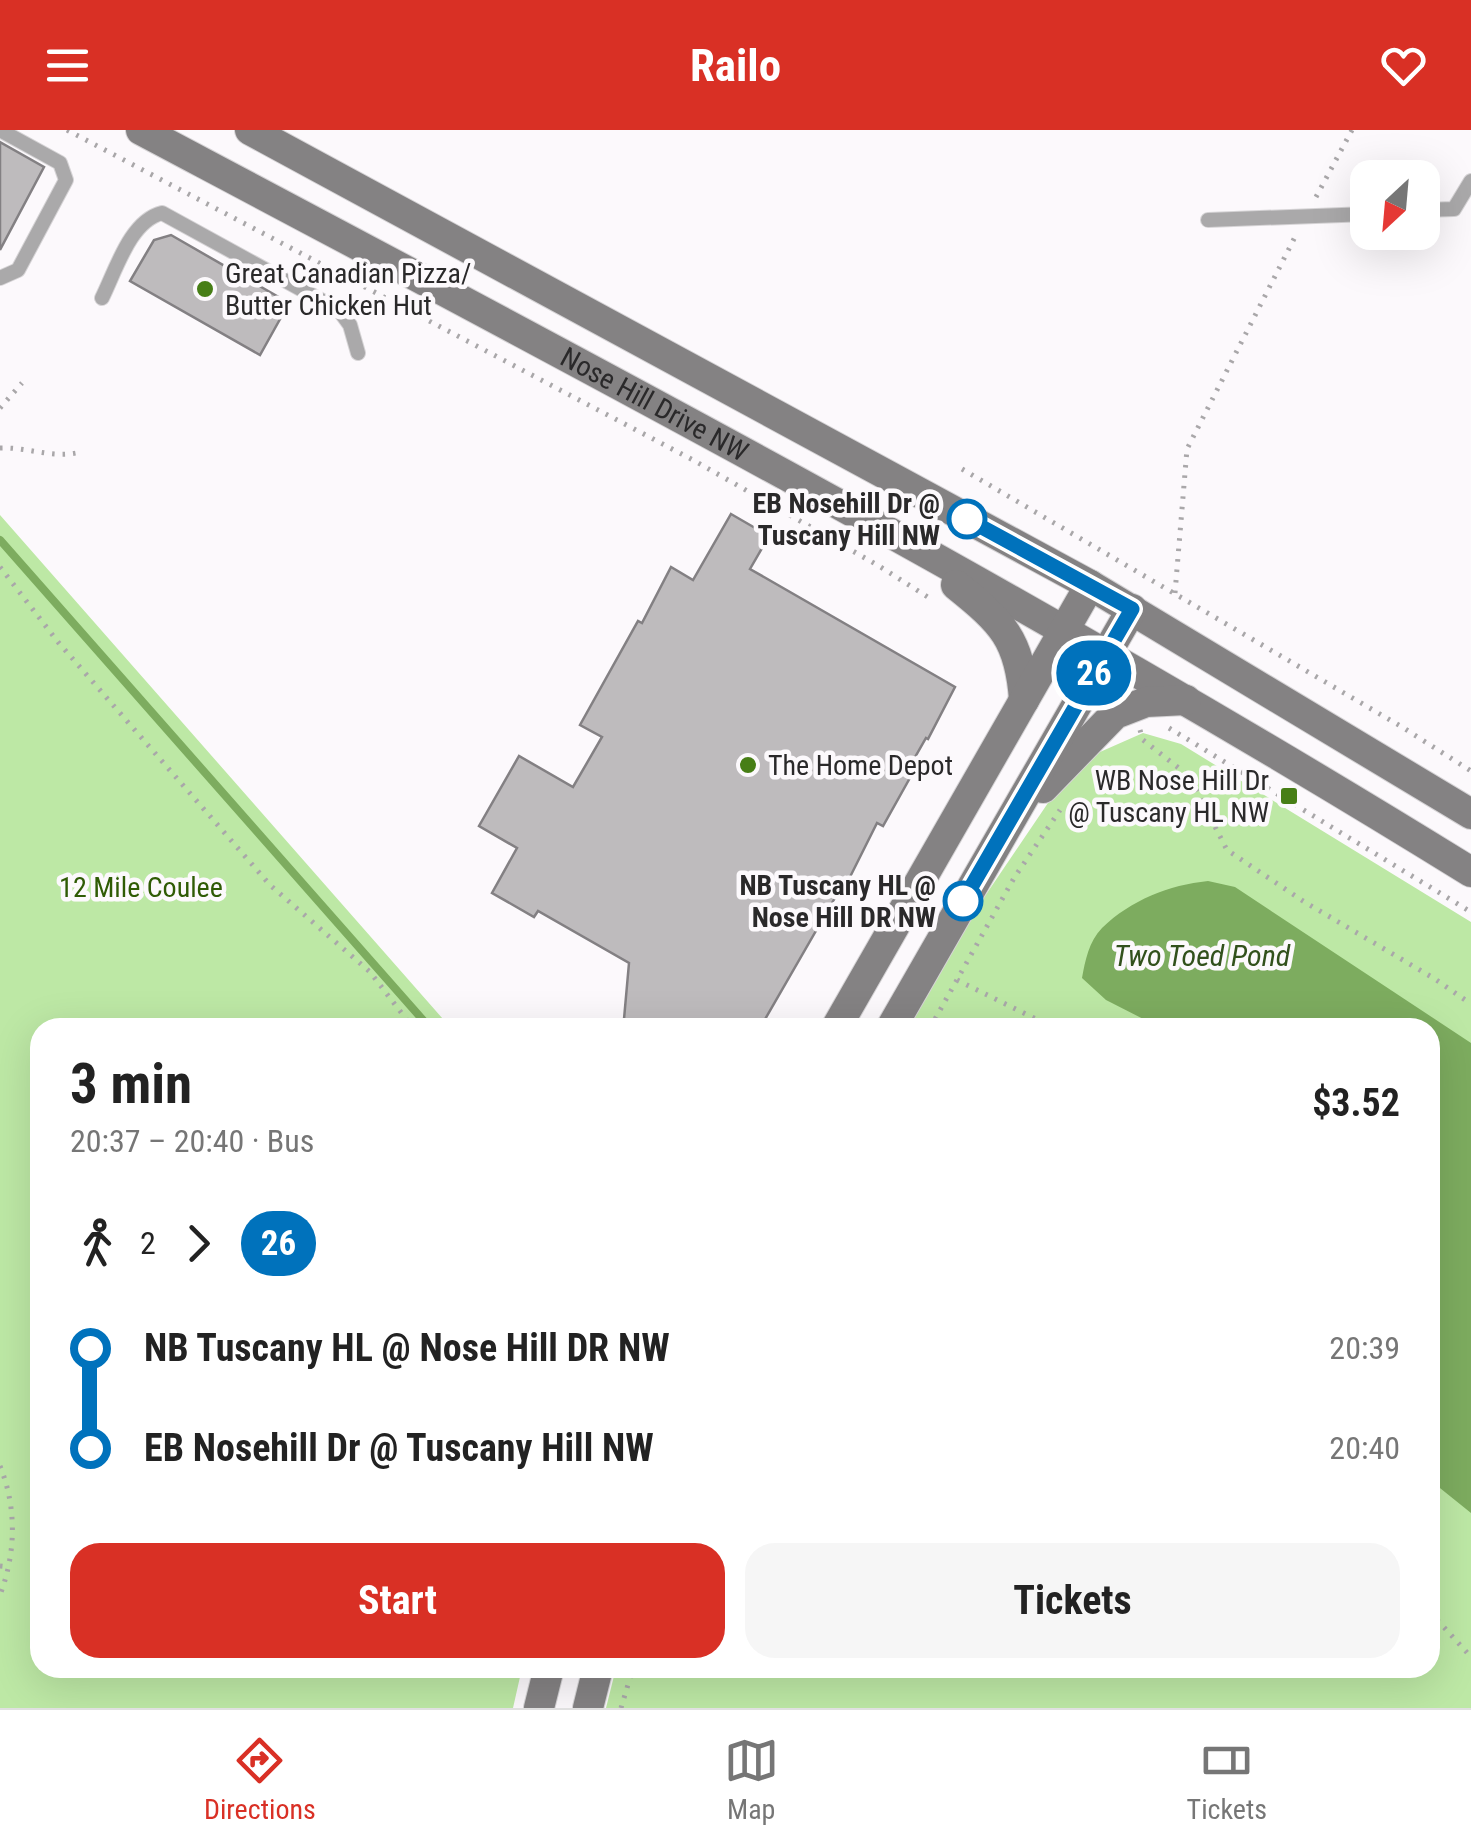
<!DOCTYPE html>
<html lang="en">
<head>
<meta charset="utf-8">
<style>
  :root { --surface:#fff; --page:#f6f6f6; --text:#222; --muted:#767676; --line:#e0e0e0; --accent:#d93025 }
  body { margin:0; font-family:"Roboto Condensed",sans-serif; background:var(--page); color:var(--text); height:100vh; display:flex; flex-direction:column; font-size:38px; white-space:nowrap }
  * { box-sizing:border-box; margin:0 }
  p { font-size:32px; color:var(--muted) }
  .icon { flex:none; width:55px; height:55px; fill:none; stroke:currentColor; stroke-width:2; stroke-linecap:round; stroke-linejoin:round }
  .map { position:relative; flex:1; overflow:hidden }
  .side { position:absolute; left:30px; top:888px; width:1410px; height:660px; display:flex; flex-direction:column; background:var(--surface); border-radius:30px; box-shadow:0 10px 40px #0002 }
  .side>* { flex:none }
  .badge { padding:0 20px; border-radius:32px; font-size:35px; line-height:65px }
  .needle { width:65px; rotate:206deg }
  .fabs { position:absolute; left:1350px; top:30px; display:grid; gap:20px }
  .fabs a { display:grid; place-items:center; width:90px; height:90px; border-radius:20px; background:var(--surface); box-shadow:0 10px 40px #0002; font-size:50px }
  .map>.badge { position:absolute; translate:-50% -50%; box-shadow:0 0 0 5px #fff }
  .legs { display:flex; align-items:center; gap:15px; height:110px; padding:0 40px; font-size:32px }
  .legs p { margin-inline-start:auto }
  .overview { display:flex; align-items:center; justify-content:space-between; height:170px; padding:0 40px }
  h1 { font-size:55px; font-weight:700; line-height:75px }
  .action { display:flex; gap:20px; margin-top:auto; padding:20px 40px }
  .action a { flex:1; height:115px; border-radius:30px; background:var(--accent); color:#fff; font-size:40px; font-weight:700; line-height:115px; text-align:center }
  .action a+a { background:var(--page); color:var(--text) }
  ul { padding:0 40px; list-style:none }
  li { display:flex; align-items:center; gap:35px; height:100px; font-size:38px }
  li i { display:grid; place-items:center; width:15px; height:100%; margin:0 12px; background:currentColor }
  li i::after { content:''; width:25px; height:25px; margin:-12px; border:8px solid; border-radius:50%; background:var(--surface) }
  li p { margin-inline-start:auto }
  li:first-child i { background:linear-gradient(#0000 50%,currentColor 0) }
  li:last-child i { background:linear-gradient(currentColor 50%,#0000 0) }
  header { display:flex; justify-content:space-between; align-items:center; height:130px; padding:0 40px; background:var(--accent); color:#fff; font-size:45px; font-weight:700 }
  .menu { display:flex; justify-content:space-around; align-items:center; height:140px; border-top:2px solid var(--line); background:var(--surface); font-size:28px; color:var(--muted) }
  .menu a { display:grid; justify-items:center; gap:5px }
  .menu .active { color:var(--accent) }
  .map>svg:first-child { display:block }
  .green { fill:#bde8a5 }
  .water { fill:#7dac5f }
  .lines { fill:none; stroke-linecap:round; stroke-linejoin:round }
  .stream { stroke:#7dac5f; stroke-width:8 }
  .building { fill:#bebbbd; stroke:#838083; stroke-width:2.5 }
  .lane-casing { stroke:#d6d4d6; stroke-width:16 }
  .secondary-casing { stroke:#d6d4d6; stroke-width:32 }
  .path { stroke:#a9a7a9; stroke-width:5; stroke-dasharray:2.5 8; stroke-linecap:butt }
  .lane { stroke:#aaa9aa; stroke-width:14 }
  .secondary { stroke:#848283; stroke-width:30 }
  .line-1-casing { stroke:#fff; stroke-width:22 }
  .line-1 { stroke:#0072bc; stroke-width:15 }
  .poi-dot { fill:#477e16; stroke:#fcf9fc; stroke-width:4 }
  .stop-1-dot { fill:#fff; stroke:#0072bc; stroke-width:5 }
  .labels { text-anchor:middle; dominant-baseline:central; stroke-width:9; stroke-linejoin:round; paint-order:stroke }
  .poi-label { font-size:28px; fill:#2a292a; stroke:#fcf9fc; text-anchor:start }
  .street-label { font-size:28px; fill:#2a292a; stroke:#fcf9fc }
  .stop-label { font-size:28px; font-weight:bold; fill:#2a292a; stroke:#fcf9fc; text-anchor:end }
  .park-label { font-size:28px; fill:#2f5b05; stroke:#fcf9fc }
  .water-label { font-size:30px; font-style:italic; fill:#32511c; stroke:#fcf9fc }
</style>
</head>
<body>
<header><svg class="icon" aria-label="menu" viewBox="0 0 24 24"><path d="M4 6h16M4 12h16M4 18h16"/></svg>Railo<svg class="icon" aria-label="heart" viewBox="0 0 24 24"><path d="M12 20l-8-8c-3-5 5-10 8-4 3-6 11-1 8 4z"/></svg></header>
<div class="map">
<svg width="1471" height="1578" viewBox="0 0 1471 1578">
  <rect width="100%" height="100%" fill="#fcf9fc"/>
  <!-- green -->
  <path class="green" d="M0,385l450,512 -410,1v640h482l-9,40h-513z
    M1143,603l38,11 290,178v786h-865l10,-40h814v-640l-523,-1 59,-103 109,-161z"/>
  <!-- water -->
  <path class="water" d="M1208,751l27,6 236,156v470l-41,-33v-452l-271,-1 -53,-27 -24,-22c3,-17 7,-37 20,-50 29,-28 67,-43 106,-47z"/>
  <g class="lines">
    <!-- stream -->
    <path class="stream" d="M0,410l430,488"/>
  </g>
  <!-- building -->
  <path class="building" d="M0,12l44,25 -44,83z
    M171,105l118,68 -29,52 -130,-74 24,-41z
    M731,384l38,22 -19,33 205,118 -27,52 -2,-1 -20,35 5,3 -28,50 -6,-3 -28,56 -2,-2 -87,151h-54l-82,-9 5,-56 -91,-52 -4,6 -42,-24 25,-45 -38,-22 40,-70 54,31 29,-50 -22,-12 58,-104 4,2 29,-56 22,13z"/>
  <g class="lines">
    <defs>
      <path id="lane" d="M0,0l60,33 6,17 -48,90 -18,8
        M1422,80l32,-1 17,-28
        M1208,90l160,-6
        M102,168c14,-28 28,-77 60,-85l177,97 11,15 8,28"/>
      <g id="secondary">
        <path id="s1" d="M141,0c449,238 898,474 1330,742"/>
        <path d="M250,0l840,455 381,229"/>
        <path d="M956,455c46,37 64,54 68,115"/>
        <path d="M1043,658l72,-74 31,-12 40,-2"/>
        <path d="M836,898l254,-443"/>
        <path d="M891,898l241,-419"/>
        <path d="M539,1578l10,-40"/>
        <path d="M588,1578l10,-40"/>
      </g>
    </defs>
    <!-- lane casing -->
    <use href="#lane" class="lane-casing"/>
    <!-- secondary casing -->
    <use href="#secondary" class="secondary-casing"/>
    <!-- path -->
    <path class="path" d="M67,0l626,330 186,106 55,35
      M1316,67l36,-67
      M0,278l22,-25
      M0,318c29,-1 52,11 81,4
      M962,339l440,258 69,44
      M0,437l58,75 212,243 100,87 43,56
      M1175,463l12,-144 110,-216
      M1169,598l302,184
      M1140,600l3,10 46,36 38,74 76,51 132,78 36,25
      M957,850l97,48
      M930,898l84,-150 46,-68
      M0,1336c17,42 16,87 0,129
      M0,1436l10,1
      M1430,1482l41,45
      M621,1578l12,-40"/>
    <!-- lane -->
    <use href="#lane" class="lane"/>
    <!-- secondary -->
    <use href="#secondary" class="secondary"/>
  </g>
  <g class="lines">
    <defs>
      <path id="line-1" d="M963,771l169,-292 -165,-90"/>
    </defs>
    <!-- line-1 casing -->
    <use href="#line-1" class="line-1-casing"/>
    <!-- line-1 -->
    <use href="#line-1" class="line-1"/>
  </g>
  <!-- markers -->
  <g class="poi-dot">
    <circle cx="205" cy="159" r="10"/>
    <circle cx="748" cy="635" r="10"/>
    <rect x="1279" y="656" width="20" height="20" rx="5"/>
  </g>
  <g class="stop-1-dot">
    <circle cx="967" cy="389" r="18"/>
    <circle cx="963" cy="771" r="18"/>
  </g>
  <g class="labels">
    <!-- poi labels -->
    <g class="poi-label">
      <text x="225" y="143">Great Canadian Pizza/<tspan x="225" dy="32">Butter Chicken Hut</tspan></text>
      <text x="768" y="635">The Home Depot</text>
      <text x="1269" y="650" text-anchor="end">WB Nose Hill Dr<tspan x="1269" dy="32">@ Tuscany HL NW</tspan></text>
    </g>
    <!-- street labels -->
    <g class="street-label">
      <text stroke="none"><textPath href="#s1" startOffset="582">Nose Hill Drive NW</textPath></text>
    </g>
    <!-- stop labels -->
    <g class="stop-label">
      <text x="940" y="373">EB Nosehill Dr @<tspan x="940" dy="32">Tuscany Hill NW</tspan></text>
      <text x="936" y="755">NB Tuscany HL @<tspan x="936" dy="32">Nose Hill DR NW</tspan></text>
    </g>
    <!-- park labels -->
    <g class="park-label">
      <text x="141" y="757">12 Mile Coulee</text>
    </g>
    <!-- water labels -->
    <g class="water-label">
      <text x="1202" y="825">Two Toed Pond</text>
    </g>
  </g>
</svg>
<div class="fabs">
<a><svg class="needle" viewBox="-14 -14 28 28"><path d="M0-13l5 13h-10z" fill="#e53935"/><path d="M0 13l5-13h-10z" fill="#767676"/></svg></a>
</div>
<b class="badge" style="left:1094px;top:543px;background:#0072bc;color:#fff">26</b>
<section class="side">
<div class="overview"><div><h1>3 min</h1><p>20:37 – 20:40 · Bus</p></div><b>$3.52</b></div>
<div class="legs"><svg class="icon" aria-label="walk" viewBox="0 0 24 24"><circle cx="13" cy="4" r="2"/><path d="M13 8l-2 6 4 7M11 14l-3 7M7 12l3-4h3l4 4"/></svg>2<svg class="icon" aria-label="forward" viewBox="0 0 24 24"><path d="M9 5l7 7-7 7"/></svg><b class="badge" style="background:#0072bc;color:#fff">26</b></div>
<ul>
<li><i style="color:#0072bc"></i><b>NB Tuscany HL @ Nose Hill DR NW</b><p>20:39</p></li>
<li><i style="color:#0072bc"></i><b>EB Nosehill Dr @ Tuscany Hill NW</b><p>20:40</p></li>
</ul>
<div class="action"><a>Start</a><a>Tickets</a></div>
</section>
</div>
<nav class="menu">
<a class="active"><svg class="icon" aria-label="directions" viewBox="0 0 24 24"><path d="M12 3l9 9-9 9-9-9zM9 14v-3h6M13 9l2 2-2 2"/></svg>Directions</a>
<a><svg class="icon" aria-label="map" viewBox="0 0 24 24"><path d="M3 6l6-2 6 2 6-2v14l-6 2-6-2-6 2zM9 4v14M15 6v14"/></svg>Map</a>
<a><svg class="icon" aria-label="tickets" viewBox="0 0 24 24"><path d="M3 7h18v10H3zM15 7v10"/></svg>Tickets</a>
</nav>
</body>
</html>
